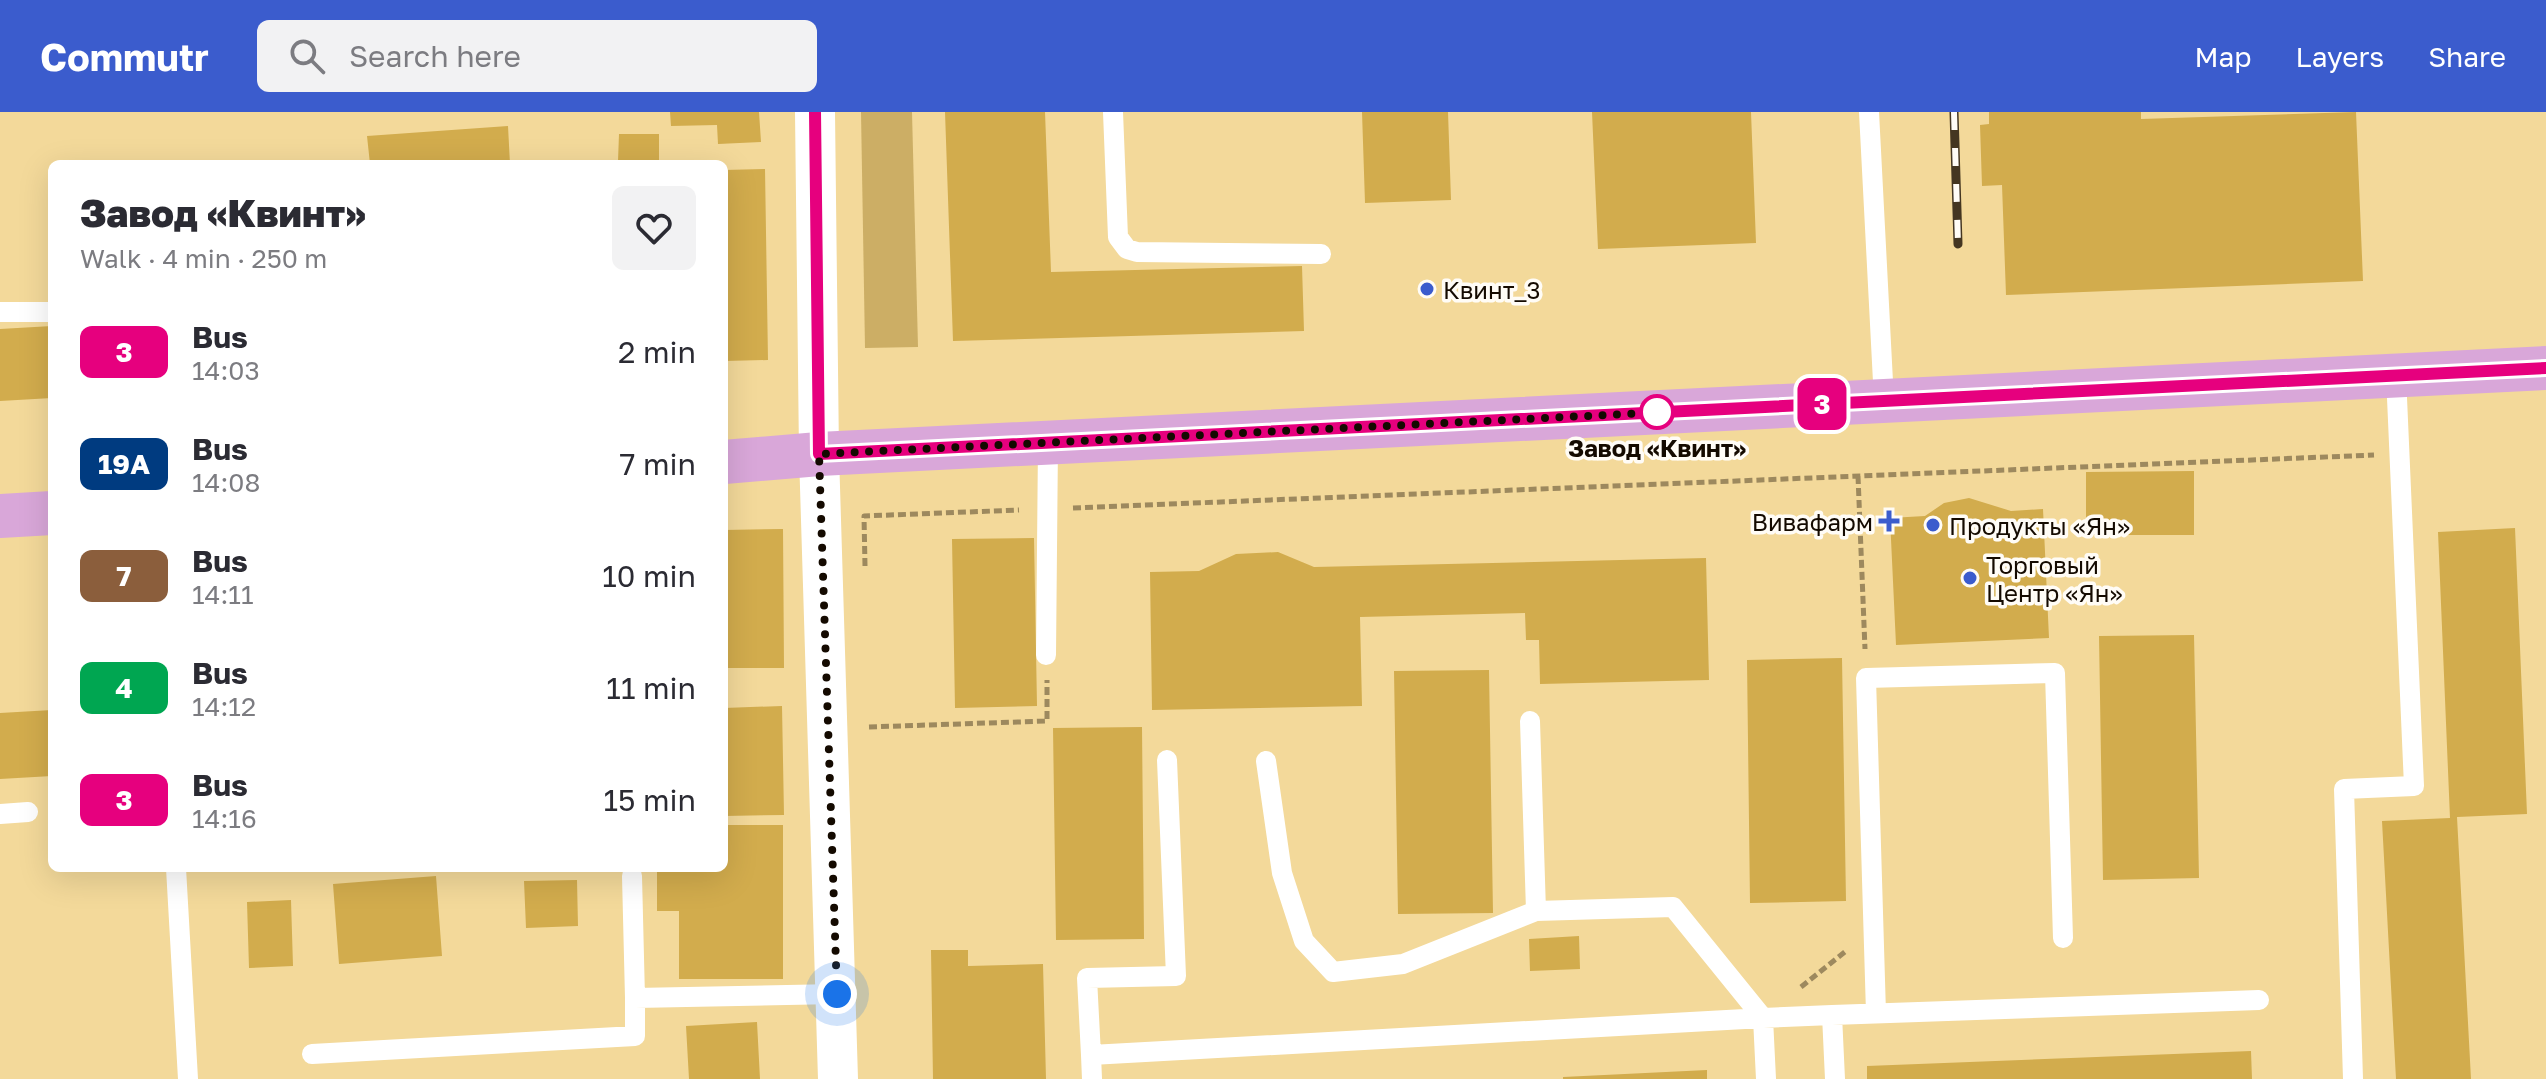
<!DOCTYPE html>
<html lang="en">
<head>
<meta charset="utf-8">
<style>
  :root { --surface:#fff; --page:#f2f2f3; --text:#2b2b33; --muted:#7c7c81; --accent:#3b5ccd }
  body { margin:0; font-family:"Golos Text",sans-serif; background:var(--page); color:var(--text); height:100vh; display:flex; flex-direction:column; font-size:30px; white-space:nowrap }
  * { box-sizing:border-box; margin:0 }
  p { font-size:26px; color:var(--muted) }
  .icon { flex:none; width:44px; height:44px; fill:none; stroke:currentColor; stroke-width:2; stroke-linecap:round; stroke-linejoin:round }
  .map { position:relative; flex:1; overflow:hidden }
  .sheet { position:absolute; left:48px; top:48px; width:680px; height:712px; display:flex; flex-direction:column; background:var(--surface); border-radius:12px; box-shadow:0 8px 32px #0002 }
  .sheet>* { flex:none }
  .badge { padding:0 16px; border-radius:12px; font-size:28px; line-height:52px }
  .you { position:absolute; width:40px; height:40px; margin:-20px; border:6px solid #fff; border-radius:50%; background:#1a73e8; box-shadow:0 0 0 12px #1a73e833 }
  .map>.badge { position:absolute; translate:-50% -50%; box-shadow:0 0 0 4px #fff }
  .round { display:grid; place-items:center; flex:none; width:84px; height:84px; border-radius:12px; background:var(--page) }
  .summary { display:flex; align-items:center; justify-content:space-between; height:136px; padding:0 32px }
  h1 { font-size:38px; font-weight:800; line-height:60px }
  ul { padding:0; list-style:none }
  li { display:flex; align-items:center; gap:24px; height:112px; padding:0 32px }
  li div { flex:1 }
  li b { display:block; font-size:30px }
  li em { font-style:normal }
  li .badge { min-width:88px; font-weight:700; text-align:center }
  header { display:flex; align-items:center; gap:48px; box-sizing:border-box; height:112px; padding:0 40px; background:var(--accent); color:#fff }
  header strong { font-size:38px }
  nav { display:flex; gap:44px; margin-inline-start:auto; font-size:28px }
  .search { width:560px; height:72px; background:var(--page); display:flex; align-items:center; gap:20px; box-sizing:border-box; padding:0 28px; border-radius:12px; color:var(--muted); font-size:30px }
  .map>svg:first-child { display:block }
  .green { fill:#ccae65 }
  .building { fill:#d2ac4d }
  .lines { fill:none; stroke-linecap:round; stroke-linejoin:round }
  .path { stroke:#9d895e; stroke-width:5; stroke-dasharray:8 4; stroke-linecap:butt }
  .lane { stroke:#fff; stroke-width:20 }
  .street { stroke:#fff; stroke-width:40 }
  .primary { stroke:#d9a7d9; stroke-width:44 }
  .rail-casing { stroke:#443621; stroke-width:9 }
  .rail { stroke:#fffcf6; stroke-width:6; stroke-dasharray:18; stroke-linecap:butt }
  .line-casing { stroke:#fff; stroke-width:18 }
  .line { stroke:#e6007e; stroke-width:12 }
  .walk { stroke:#140a00; stroke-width:8; stroke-dasharray:0 14.4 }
  .poi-dot { fill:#3b5ccd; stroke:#fffcf6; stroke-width:3 }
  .stop-dot { fill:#fff; stroke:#e6007e; stroke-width:4 }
  .labels { text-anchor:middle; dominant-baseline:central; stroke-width:7; stroke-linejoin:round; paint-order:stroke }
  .poi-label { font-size:24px; fill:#140a00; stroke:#fffcf6; text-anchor:start }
  .stop-label { font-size:24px; font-weight:bold; fill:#140a00; stroke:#fffcf6 }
</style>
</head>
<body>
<header>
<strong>Commutr</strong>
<div class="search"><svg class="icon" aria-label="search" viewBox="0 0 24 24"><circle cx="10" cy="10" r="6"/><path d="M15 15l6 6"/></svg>Search here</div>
<nav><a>Map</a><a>Layers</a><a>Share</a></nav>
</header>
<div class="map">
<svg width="2546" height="967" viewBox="0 0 2546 967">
  <rect width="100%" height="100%" fill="#f3d99a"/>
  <!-- green -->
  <path class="green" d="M861,0h51l6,235 -53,1z"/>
  <!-- building -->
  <path class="building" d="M670,0h89l2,30 -43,2 -1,-19 -46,1z
    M945,0h100l6,160 251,-6 2,65 -351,10z
    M1362,0h86l3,88 -86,3z
    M1592,0h159l5,131 -158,6z
    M1989,0h152v7l215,-7 7,169 -357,14 -4,-110 -20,1 -2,-61 9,-1z
    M508,14l2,38h-140l-3,-28z
    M619,22h40v30h-25v-3h-16z
    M765,57l3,191 -44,1v-191z
    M52,214v72l-52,3v-72z
    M2194,359v64h-108v-63z
    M1969,386l42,13 32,-2 6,129 -153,7 -6,-127 35,-2 19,-13z
    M2515,416l12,286 -70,3 14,262h-75l-14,-258 68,-3 -12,-286z
    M783,417l1,139h-60v-138z
    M1034,426l3,168 -82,2 -3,-169z
    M1278,440l36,15 392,-9 3,122 -169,4 -1,-44h-13l-1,-27 -165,4 2,89 -210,4 -2,-138 49,-1 37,-17z
    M2194,523l5,243 -96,2 -4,-244z
    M1842,546l4,243 -96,2 -3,-243z
    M1489,558l4,243 -95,1 -4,-243z
    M782,594l2,109 -60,1v-108z
    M52,598v66l-52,3v-66z
    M1142,615l2,212 -88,1 -3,-212z
    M724,713h59v154h-104v-68h-22v-43h67z
    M436,764l6,80 -103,8 -6,-80z
    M577,768l1,46 -52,2 -2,-47z
    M291,788l2,66 -44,2 -2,-66z
    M1579,824l1,33 -50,2 -1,-32z
    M931,838h37v16l75,-2 3,115h-113z
    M757,910l3,57h-71l-3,-53z
    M2251,939l1,28h-385v-13z
    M1707,958v9h-144v-2z"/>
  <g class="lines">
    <!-- path -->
    <path class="path" d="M1858,364l7,173
      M1073,396l1301,-53
      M865,454l-1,-50 155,-6
      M869,615l178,-6v-41
      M1801,875l45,-36"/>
    <!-- lane -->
    <path class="lane" d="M1113,0l5,125 9,12 10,3 184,2
      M1869,0l15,289
      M0,200h52
      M1046,543l2,-212
      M1530,609l6,190 137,-4 90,111
      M1266,649l16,112 22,68 29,31 70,-8 133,-53
      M0,702l28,-2
      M176,756l12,211
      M632,764l3,122
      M1876,901l-10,-335 189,-5 8,265
      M1832,903l427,-15
      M312,942l323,-18v-38l202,-4
      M1091,943l-4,-77 89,-2 -9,-216
      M1092,967l-1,-24 672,-37
      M1766,967l-3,-61 69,-3 3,64
      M2353,967l-9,-290 70,-3 -18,-411"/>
    <!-- street -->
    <path class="street" d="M815,0l4,342 19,625"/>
    <!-- primary -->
    <path class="primary" d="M724,350l95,-8 1727,-86
      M0,404l52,-3"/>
    <defs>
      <path id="rail" d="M1954,0l4,132"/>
    </defs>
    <!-- rail casing -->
    <use href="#rail" class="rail-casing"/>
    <!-- rail -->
    <use href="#rail" class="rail"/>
  </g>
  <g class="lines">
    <defs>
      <path id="line" d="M815,0l4,342 1727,-86"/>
    </defs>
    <!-- line casing -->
    <use href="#line" class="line-casing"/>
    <!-- line -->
    <use href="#line" class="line"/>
    <!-- walk -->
    <path class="walk" d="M837,882l-18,-540 848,-42h-10"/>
  </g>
  <!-- markers -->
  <g class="poi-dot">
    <circle cx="1427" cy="177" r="8"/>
    <path d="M1885 397h8v8h8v8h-8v8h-8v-8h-8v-8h8z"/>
    <circle cx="1933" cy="413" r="8"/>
    <circle cx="1970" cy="466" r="8"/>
  </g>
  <circle class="stop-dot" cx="1657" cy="300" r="16"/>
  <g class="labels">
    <!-- poi labels -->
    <g class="poi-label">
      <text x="1443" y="177">Квинт_3</text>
      <text x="1873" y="409" text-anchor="end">Вивафарм</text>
      <text x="1949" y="413">Продукты «Ян»</text>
      <text x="1986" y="452">Торговый<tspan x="1986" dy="28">Центр «Ян»</tspan></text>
    </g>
    <!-- stop labels -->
    <g class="stop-label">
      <text x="1657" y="335">Завод «Квинт»</text>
    </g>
  </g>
</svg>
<div class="you" style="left:837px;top:882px"></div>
<b class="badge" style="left:1822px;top:292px;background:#e6007e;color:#fff">3</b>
<section class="sheet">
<div class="summary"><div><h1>Завод «Квинт»</h1><p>Walk · 4 min · 250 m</p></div><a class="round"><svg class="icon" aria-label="heart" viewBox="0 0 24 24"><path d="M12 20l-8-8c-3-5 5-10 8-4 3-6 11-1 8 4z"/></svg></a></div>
<ul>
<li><span class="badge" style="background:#e6007e;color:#fff">3</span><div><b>Bus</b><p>14:03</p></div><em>2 min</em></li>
<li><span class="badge" style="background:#003b80;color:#fff">19А</span><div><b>Bus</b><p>14:08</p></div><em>7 min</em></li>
<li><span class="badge" style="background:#8b5e3c;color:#fff">7</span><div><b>Bus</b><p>14:11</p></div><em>10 min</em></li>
<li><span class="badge" style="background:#00a651;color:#fff">4</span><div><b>Bus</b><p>14:12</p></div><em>11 min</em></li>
<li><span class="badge" style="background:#e6007e;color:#fff">3</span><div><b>Bus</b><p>14:16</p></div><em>15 min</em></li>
</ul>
</section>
</div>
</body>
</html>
